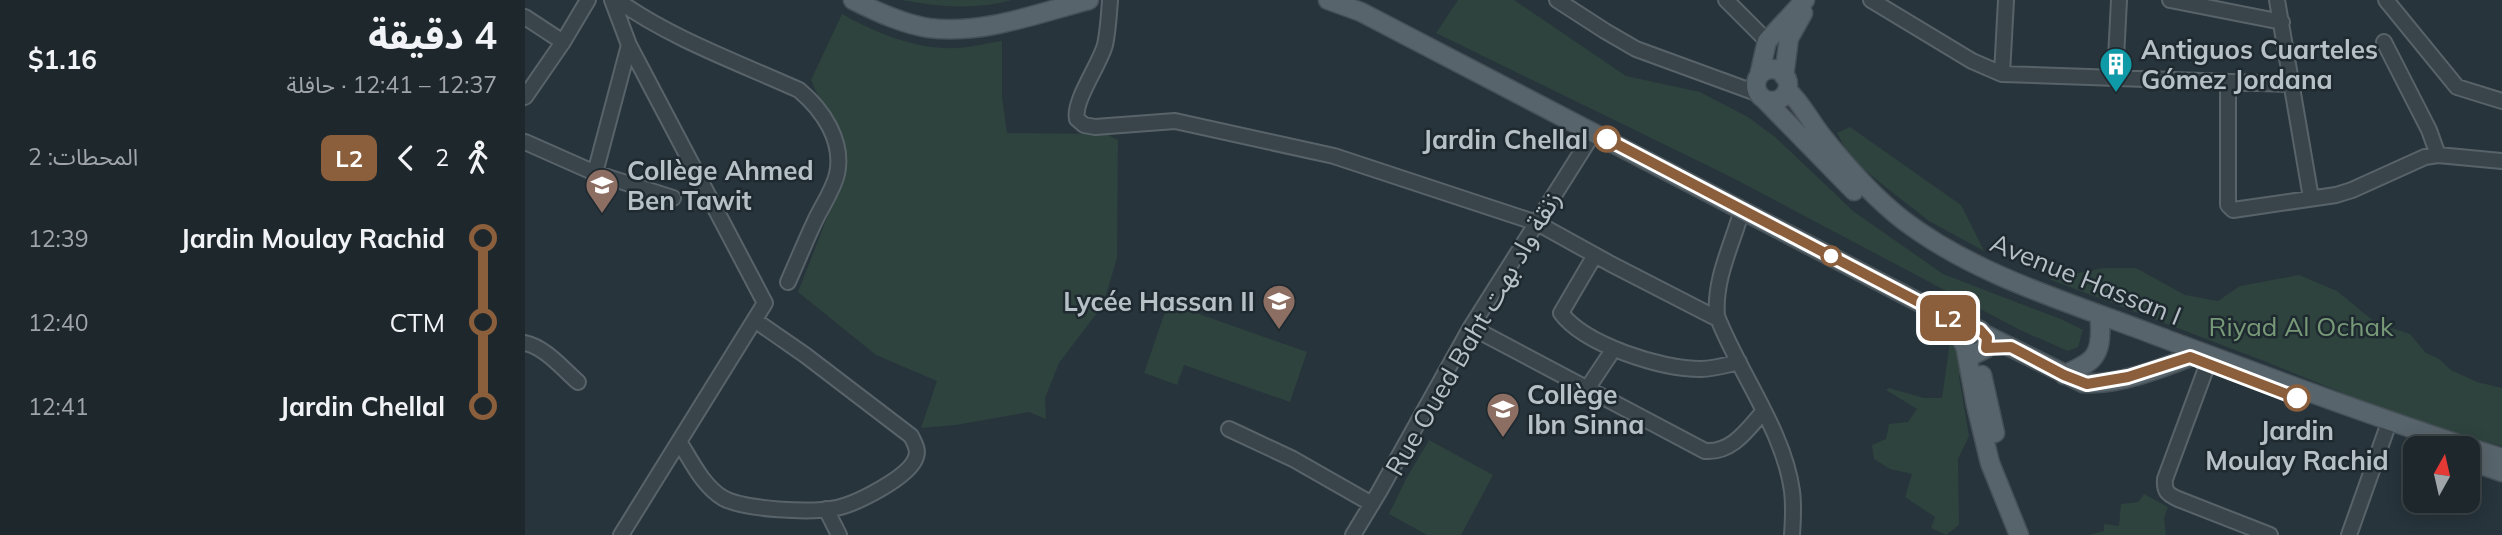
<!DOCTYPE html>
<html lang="ar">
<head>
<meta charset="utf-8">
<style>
  :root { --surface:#1d272c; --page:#252f34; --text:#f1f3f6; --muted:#a0a5a9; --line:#3b4448 }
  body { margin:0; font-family:Mulish,"Noto Sans Arabic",sans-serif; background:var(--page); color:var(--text); direction:rtl; height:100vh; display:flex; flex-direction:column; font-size:26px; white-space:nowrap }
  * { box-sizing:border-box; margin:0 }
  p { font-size:23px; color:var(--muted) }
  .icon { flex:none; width:38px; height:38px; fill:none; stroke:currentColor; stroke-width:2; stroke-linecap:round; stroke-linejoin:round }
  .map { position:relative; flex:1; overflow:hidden; direction:ltr }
  .side { display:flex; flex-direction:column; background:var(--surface); width:525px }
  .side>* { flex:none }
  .badge { padding:0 14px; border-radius:10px; font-size:24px; line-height:46px }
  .needle { width:46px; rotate:8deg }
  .fabs { position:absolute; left:1878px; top:436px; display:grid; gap:14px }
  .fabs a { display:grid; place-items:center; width:77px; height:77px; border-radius:14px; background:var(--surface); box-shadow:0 4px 18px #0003,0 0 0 2px var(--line); font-size:35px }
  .map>.badge { position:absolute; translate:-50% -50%; box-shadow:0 0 0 4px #fff }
  .legs { display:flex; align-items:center; gap:10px; height:77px; padding:0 28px; font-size:23px }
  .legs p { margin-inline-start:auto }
  .overview { display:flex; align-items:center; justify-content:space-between; height:119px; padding:0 28px }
  h1 { font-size:38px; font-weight:700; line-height:52px }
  ul { padding:0 28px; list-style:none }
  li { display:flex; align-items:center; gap:24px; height:84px; font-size:26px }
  li i { display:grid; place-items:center; width:10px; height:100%; margin:0 9px; background:currentColor }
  li i::after { content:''; width:18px; height:18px; margin:-9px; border:5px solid; border-radius:50%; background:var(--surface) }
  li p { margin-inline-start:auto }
  li:first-child i { background:linear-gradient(#0000 50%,currentColor 0) }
  li:last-child i { background:linear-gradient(currentColor 50%,#0000 0) }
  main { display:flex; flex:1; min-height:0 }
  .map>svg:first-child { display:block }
  .green { fill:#2e433e }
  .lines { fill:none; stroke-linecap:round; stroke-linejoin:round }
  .minor-casing { stroke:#586369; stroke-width:18 }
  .major-casing { stroke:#465157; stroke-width:21 }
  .minor { stroke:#3a454b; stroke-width:14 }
  .major { stroke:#58646b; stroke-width:18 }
  .line-1-casing { stroke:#fff; stroke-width:16 }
  .line-1 { stroke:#8b5e3c; stroke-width:10 }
  .stop-1-dot { fill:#fff; stroke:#8b5e3c; stroke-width:3.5 }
  .labels { text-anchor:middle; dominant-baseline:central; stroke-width:5; stroke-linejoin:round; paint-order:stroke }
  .poi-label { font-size:26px; font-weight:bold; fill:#b6c0c6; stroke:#1f2a30; text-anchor:start }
  .stop-label { font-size:26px; font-weight:bold; fill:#b6c0c6; stroke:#1f2a30; text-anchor:end }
  .street-label { font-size:26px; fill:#b6c0c6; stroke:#1f2a30 }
  .park-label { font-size:26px; fill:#797; stroke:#1f2a30 }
</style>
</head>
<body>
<main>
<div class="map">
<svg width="1977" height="535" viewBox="0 0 1977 535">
  <rect width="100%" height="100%" fill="#27343b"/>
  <!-- green -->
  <path class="green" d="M377,0h110c-37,10 -73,7 -110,0z
    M933,0h56l112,76 74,16 48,25 27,20 78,74 90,63 120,46 20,10 -5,17 -10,4 -48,-21 -289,-153 -295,-144z
    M317,14c36,20 75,36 116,34 14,-1 30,-5 44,-7v56l5,36 99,1 12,6 -1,118 -14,47 -44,58 -14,35 1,21 -17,-7 -73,13 -35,3 16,-47 -61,-26 -78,-63 48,-123 -11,-34 -24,-55z
    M1325,127l111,78 23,46 -55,-30 -46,-36 -32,-26 -14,-26z
    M1578,268h33l49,27 33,6 22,-15 59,-11 38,16 39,32 34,11 16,19 13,6 12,11 26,12 25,6v58l-68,-16 -170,-69 -215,-82z
    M643,303l139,49 -17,50 -106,-37 -7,20 -33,-12z
    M1425,342l8,5 5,16 -4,14 10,59 -11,23 1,66 -13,10 -15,-7 4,-11 -30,-20 7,-23 -22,-5 -16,-10 -2,-14 14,-6 3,-15 19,-2 9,-13 -31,-19 3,-2 35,10h18z
    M904,440l64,35 -32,60h-34l-38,-21 17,-35z
    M1619,494l24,13 -4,11 2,17h-78l16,-4v-7l15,2 2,-22 17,-2z"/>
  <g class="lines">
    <defs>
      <path id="minor" d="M87,0l17,45 136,258 -144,232
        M92,0c55,39 120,62 182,90 24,20 45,51 38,84 -4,17 -16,33 -23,49 -9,19 -17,39 -26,59
        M585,0c-1,15 -2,31 -5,45 -6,21 -32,56 -28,74l7,6 11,2 80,-6 159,35 203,67 74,41 107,55
        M1032,0l48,31 31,18 123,45
        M1201,0l41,41
        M1346,0l101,61 30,13 289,10
        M1645,0l112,22
        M1752,0l34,198
        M1861,0l71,87 45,14
        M0,17l38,25
        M1859,42l45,88 9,25
        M1477,74l4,-74
        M1590,78l4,-78
        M1703,82v123l5,5 103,-15 16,-5 73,-33 13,-2 64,6
        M0,97l38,-55 25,-42
        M0,142l70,31 78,25
        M70,173l34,-128
        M1217,210c-10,35 -28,69 -25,106 22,57 67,115 75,175 2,15 1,30 0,44
        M1070,255l-34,58c24,32 100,56 140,56 12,0 26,-4 38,-7
        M946,327l234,124c27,2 42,-21 58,-39
        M0,343c20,4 38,26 53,39
        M1683,363l-43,116c-1,12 2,15 13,20l92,36
        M1062,389l26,-39
        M704,429l64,30 79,45
        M155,443c12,19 23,43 43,55 22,12 88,15 113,10 20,-4 74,-31 80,-51 3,-7 -2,-15 -5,-21l-106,-81 -49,-34
        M301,509l13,26
        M828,535l26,-43 92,-165 123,-195
        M1824,535l37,-104"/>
      <path id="major" d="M328,0c24,12 50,24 76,28 54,7 109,-15 160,-28
        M803,0l33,12 592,308 27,10 7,8 -2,11 -10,5 -8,-3 -14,-31
        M1231 85a16 16 0 1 1 32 0a16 16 0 1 1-32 0Z
        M1234,76l8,-35 38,-41
        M1259,76l5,-38 14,-25
        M1262,90c14,12 23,31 35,46 24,30 50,60 81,84 72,55 165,82 249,114 116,43 232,87 350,124
        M1238,98l91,93
        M1461,335l97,48c32,3 77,-14 107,-26
        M1441,350l10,55 14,58 29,72
        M1457,375l13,58
        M1539,375c29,-13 38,-18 36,-52
        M1942,460l35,12"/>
    </defs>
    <!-- minor casing -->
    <use href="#minor" class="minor-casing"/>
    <!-- major casing -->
    <use href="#major" class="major-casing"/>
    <!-- minor -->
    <use href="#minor" class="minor"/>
    <!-- major -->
    <use href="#major" class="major"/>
  </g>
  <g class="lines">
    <defs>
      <path id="line-1" d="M1082,139l346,181 27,10 7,8 -1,10 25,-1 53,28 23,9 41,-7 62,-20 107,41"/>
    </defs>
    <!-- line-1 casing -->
    <use href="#line-1" class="line-1-casing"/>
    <!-- line-1 -->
    <use href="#line-1" class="line-1"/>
  </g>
  <!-- icons -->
  <defs>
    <symbol id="building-pin" viewBox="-11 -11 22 30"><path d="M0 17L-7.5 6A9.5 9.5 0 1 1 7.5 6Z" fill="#0f9aa8" stroke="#1f2a30"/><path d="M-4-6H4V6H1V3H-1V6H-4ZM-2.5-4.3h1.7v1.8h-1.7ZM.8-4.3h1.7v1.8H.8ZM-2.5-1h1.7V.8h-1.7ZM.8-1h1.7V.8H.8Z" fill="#fff"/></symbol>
    <symbol id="university-pin" viewBox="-11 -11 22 30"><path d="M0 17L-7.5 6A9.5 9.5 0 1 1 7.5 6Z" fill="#8d6e63" stroke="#1f2a30"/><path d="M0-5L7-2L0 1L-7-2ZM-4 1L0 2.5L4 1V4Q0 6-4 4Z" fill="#fff"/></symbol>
    <symbol id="school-pin" viewBox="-11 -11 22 30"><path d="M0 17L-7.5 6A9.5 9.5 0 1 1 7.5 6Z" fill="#8d6e63" stroke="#1f2a30"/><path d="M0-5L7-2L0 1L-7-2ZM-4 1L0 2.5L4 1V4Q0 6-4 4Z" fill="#fff"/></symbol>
  </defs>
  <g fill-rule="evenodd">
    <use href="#building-pin" x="1572" y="45" width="38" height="52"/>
    <use href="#university-pin" x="58" y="166" width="38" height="52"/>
    <use href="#school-pin" x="735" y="282" width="38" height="52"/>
    <use href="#university-pin" x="959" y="390" width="38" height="52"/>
  </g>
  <!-- markers -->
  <g class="stop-1-dot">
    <circle cx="1082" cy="139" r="12"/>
    <circle cx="1306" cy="256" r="9"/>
    <circle cx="1772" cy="398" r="12"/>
  </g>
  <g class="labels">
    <!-- poi labels -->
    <g class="poi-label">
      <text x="1616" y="49">Antiguos Cuarteles<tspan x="1616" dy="30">Gómez Jordana</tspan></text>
      <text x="102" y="170">Collège Ahmed<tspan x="102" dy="30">Ben Tawit</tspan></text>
      <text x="730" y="301" text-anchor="end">Lycée Hassan II</text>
      <text x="1002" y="394">Collège<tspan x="1002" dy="30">Ibn Sinna</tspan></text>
    </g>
    <!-- stop labels -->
    <g class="stop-label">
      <text x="1063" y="139">Jardin Chellal</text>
      <text x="1772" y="430" text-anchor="middle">Jardin<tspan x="1772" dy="30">Moulay Rachid</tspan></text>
    </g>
    <!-- street labels -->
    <g class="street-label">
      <text transform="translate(1561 279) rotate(22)">Avenue Hassan I</text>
      <text transform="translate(948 333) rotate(-60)">Rue Oued Baht زنقة واد بهت</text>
    </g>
    <!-- park labels -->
    <g class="park-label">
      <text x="1776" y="326">Riyad Al Ochak</text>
    </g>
  </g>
</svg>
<div class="fabs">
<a><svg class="needle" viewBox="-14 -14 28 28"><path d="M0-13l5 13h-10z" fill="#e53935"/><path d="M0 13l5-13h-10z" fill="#a0a5a9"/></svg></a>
</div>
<b class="badge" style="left:1423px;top:318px;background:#8b5e3c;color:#fff">L2</b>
</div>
<section class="side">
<div class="overview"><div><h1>4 دقيقة</h1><p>12:37 – 12:41 · حافلة</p></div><b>$1.16</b></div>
<div class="legs"><svg class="icon" aria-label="walk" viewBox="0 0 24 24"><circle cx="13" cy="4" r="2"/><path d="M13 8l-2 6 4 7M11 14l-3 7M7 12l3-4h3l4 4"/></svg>2<svg class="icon" aria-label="back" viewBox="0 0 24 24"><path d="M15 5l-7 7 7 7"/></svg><b class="badge" style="background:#8b5e3c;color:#fff">L2</b><p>المحطات: 2</p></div>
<ul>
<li><i style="color:#8b5e3c"></i><b>Jardin Moulay Rachid</b><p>12:39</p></li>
<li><i style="color:#8b5e3c"></i><span>CTM</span><p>12:40</p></li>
<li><i style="color:#8b5e3c"></i><b>Jardin Chellal</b><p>12:41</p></li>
</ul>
</section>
</main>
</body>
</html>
